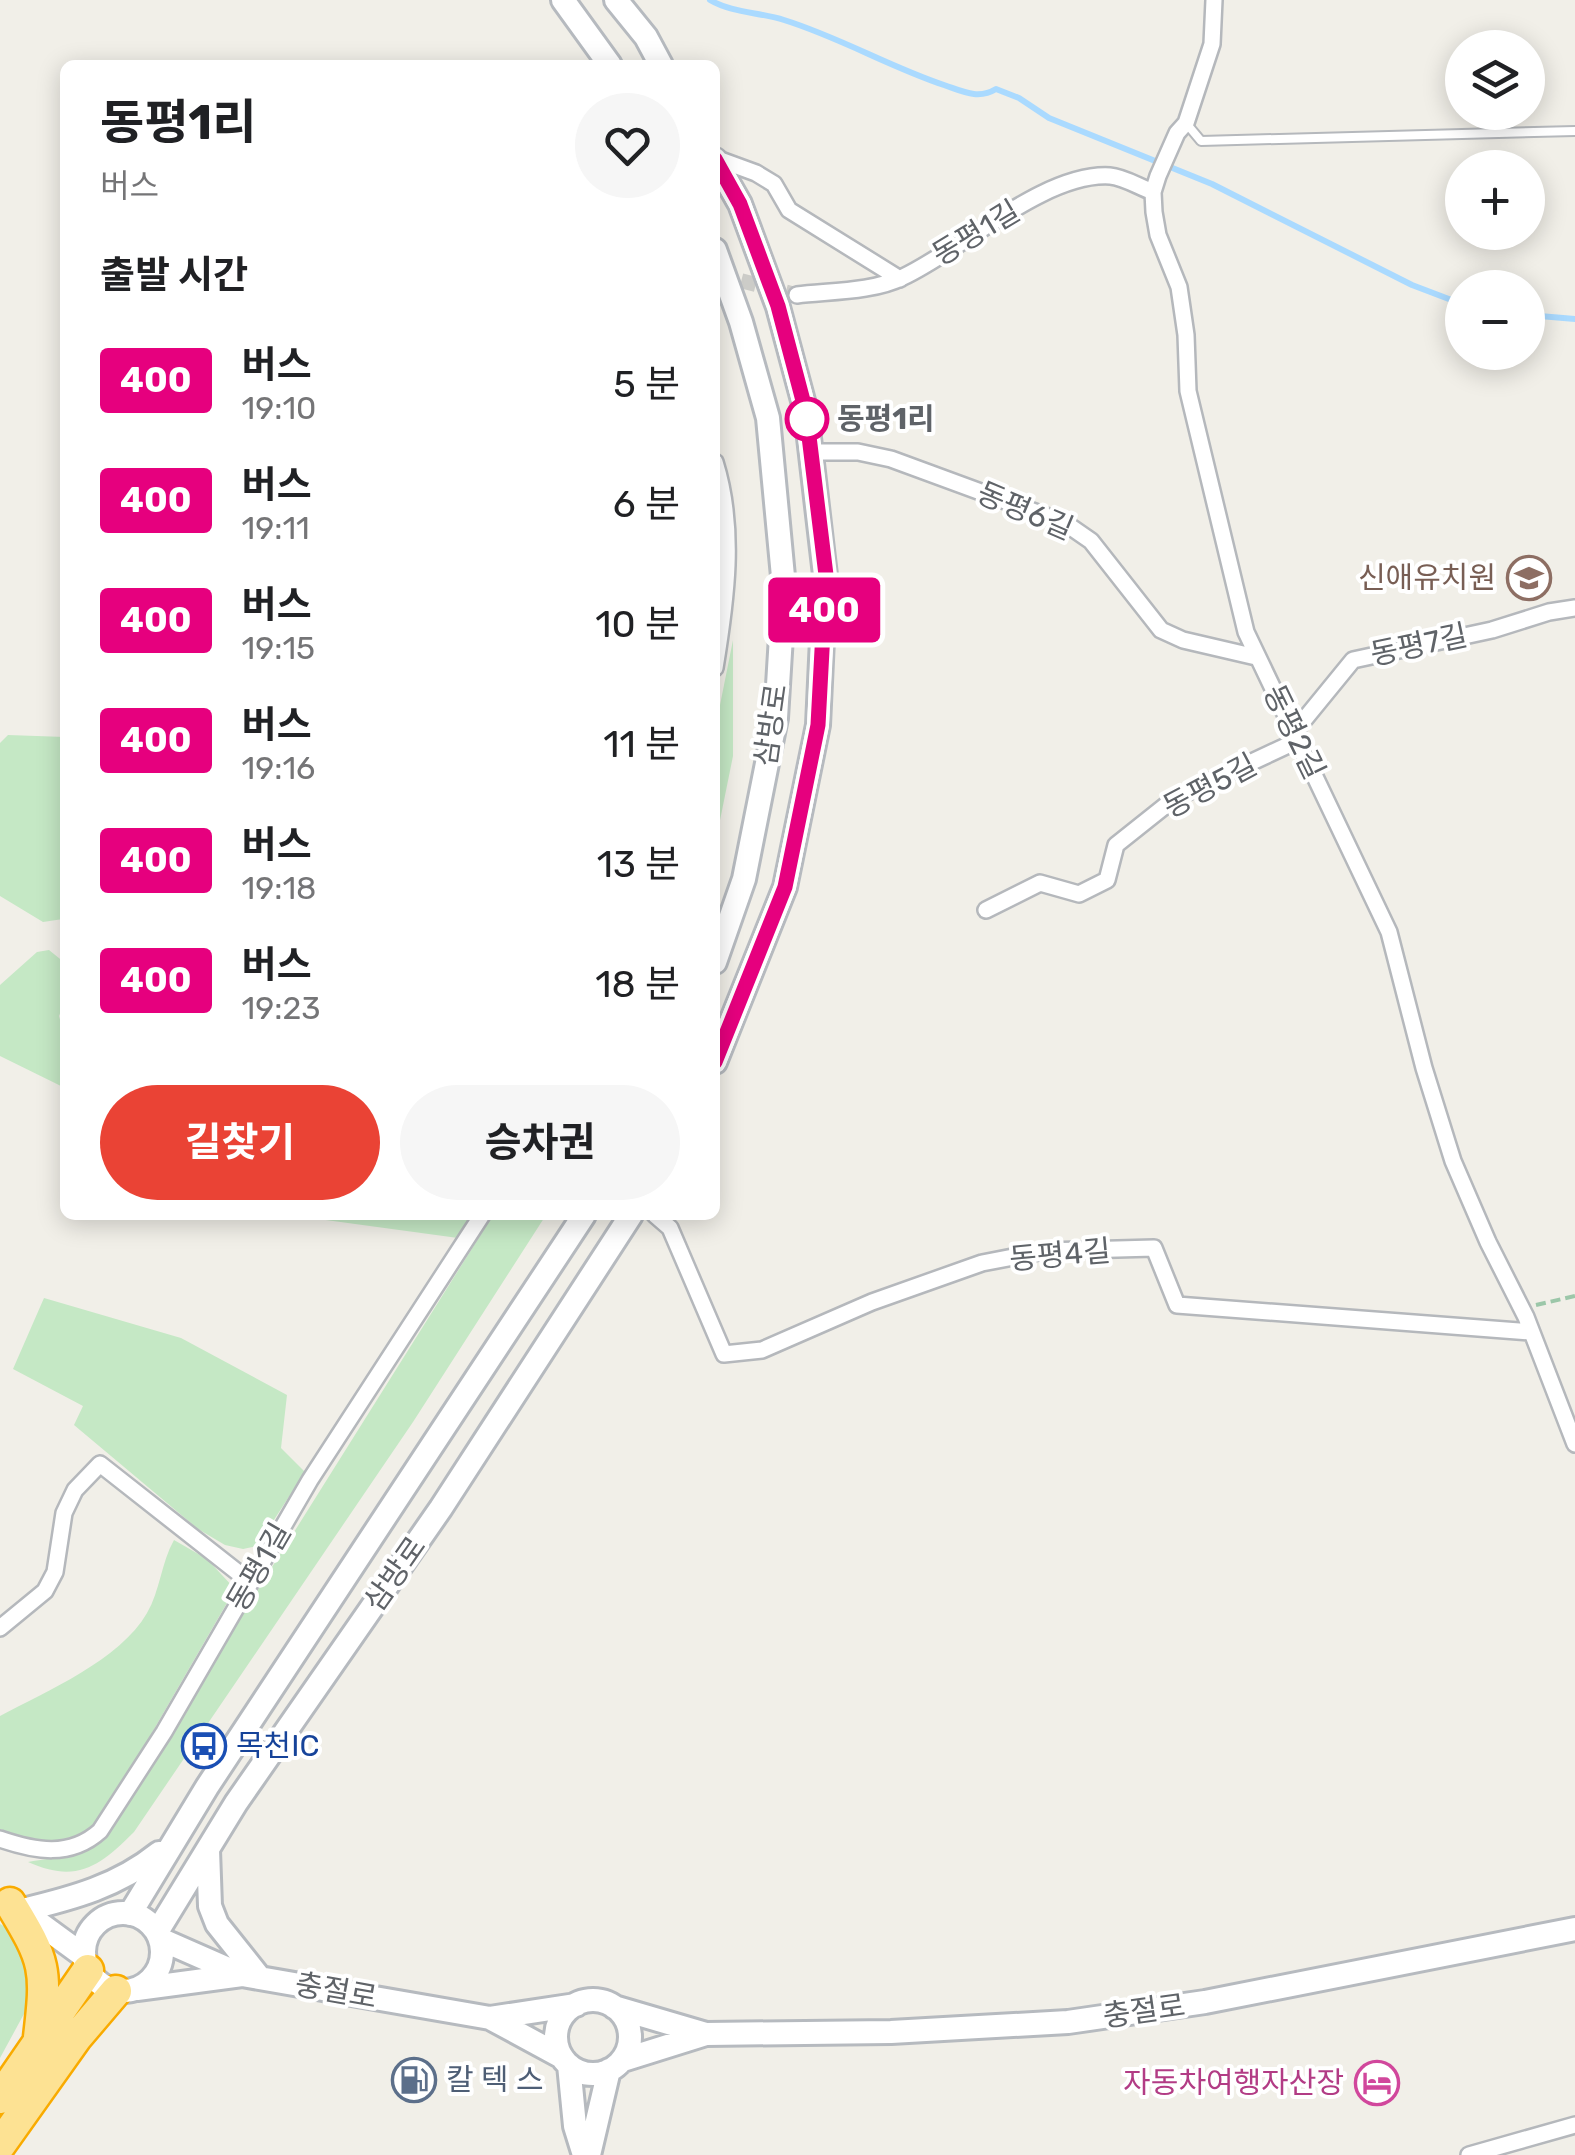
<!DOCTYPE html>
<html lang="ko">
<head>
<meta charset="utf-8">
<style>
  :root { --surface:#fff; --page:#f6f6f6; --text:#202124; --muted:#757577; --accent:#ea4335 }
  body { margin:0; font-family:Rubik,"Noto Sans KR",sans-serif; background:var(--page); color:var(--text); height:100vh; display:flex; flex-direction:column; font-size:38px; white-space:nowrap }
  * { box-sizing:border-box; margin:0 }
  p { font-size:32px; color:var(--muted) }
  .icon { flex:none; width:55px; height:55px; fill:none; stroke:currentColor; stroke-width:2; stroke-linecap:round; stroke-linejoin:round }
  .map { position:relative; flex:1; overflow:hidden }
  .details { position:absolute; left:60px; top:60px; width:660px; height:1160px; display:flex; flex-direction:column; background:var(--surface); border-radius:15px; box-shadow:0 5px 25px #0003 }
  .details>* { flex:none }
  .badge { padding:0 20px; border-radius:8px; font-size:35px; line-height:65px }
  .controls { position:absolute; left:1445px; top:30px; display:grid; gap:20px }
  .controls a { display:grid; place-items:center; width:100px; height:100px; border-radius:50%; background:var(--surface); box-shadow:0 5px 25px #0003; font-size:50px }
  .map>.badge { position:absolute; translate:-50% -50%; box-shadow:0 0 0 5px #fff }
  h2 { padding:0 40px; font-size:38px; line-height:90px }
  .round { display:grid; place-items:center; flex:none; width:105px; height:105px; border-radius:52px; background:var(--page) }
  .summary { display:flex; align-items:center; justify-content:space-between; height:170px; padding:0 40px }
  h1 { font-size:48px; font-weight:700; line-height:75px }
  .button { display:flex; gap:20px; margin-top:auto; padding:20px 40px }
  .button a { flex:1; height:115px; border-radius:60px; background:var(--accent); color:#fff; font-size:40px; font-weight:700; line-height:115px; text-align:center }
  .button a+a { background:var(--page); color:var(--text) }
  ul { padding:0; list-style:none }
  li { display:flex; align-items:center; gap:30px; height:120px; padding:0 40px }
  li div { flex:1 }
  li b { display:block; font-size:38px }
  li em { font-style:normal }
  li .badge { min-width:110px; font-weight:700; text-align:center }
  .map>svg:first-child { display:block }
  .green { fill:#c5e8c5 }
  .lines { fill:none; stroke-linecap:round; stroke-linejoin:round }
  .stream { stroke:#aadaff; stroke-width:6 }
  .street-tunnel { stroke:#ccccc8; stroke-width:15; stroke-dasharray:15 8; stroke-linecap:butt }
  .lane-casing { stroke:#b5b8bc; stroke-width:12 }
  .street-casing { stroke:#b5b8bc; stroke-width:20 }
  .secondary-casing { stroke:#b6babf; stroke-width:28 }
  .highway-casing { stroke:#f9ab00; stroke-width:35 }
  .path { stroke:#9cc7a9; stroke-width:4; stroke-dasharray:10 5; stroke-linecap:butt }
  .lane { stroke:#fff; stroke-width:8 }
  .street { stroke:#fff; stroke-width:15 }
  .secondary { stroke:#fff; stroke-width:22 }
  .highway { stroke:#fde293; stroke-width:30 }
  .line-casing { stroke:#fff; stroke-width:22 }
  .line { stroke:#e6007e; stroke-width:15 }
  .stop-dot { fill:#fff; stroke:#e6007e; stroke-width:5 }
  .labels { text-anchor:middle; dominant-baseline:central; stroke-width:8; stroke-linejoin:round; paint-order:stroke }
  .street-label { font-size:30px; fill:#5f6368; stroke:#fff }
  .stop-label { font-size:30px; font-weight:bold; fill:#5f6368; stroke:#fff; text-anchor:start }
  .education-label { font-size:30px; fill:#785e54; stroke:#fff; text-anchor:end }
  .transit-label { font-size:30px; fill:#164399; stroke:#fff; text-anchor:start }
  .service-label { font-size:30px; fill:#4e5e75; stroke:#fff; text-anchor:start }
  .hotel-label { font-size:30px; fill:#b23c85; stroke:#fff; text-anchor:end }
</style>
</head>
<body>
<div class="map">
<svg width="1575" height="2155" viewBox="0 0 1575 2155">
  <rect width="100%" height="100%" fill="#f1efe8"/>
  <!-- green -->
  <path class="green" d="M733,640v116l-18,89v-115z
    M8,735l57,2 -2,182 -20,3 -43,-26v-153z
    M49,950l16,13v38l-6,15 6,21v51l-65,-32v-71l37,-33z
    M289,1215h184l-15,23z
    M493,1215h53l-133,207 -279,410c-34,34 -57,52 -106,30 29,-5 51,-5 74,-24z
    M44,1298l137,40 106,57 -6,53 24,24 -48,74 -14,3 -18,-4 -27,-16 -124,-104 9,-19 -70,-37z
    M174,1540l33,19 28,30 -134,232c-35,27 -61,23 -101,8v-113c47,-25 120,-56 147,-103 13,-22 14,-50 27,-73z
    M0,1924l21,11 16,55 -37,68z"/>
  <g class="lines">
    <!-- stream -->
    <path class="stream" d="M710,0c22,13 49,12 74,20 55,17 106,47 160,65 18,6 34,15 52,4l23,9 30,20 163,66 200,101 50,19
      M1528,315l47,4"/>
    <!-- street-tunnel -->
    <path class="street-tunnel" d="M719,275l78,20"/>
    <defs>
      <path id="lane" d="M1186,123l15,18 374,-10"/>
      <path id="street" d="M1214,0l-2,44 -26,79 -9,10 -19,43 -5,16 1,20 4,23 21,52 7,48 2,56 58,241 143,300 35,136 29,93 35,81 38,75 49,127
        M715,158l41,15 18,11 15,26 111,69
        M797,295c33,-4 76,-3 106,-18 58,-27 142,-105 207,-101 14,1 29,11 43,16
        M811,452h47l33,7 174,64 26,18 70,89 22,10 73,17
        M715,462c21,67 11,139 0,206
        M1295,731l58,-71 139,-30 57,-18 26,-4
        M986,910l54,-27 39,11 28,-14 9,-35 59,-47 124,-58
        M655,1215l15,13 54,126 38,-4 110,-48 110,-39 62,-12 110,-3 23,57 354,27
        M0,1628l45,-37 10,-19 9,-59 11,-23 25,-26 150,118
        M0,1839c35,12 70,19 100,-8l64,-99 146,-252 172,-265
        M1469,2155l106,-30"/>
      <path id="secondary" d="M563,0l47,65
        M616,0l30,37 15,28
        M715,160l25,44 38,103 28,105 19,163 -7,150 -33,162 -70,175
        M715,250l26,72 27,96 16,169 -8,131 -32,161 -29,83
        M208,1850l2,56 7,18 43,54
        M17,1907l67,49
        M23,1910c50,-12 95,-24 136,-57
        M84 1952a39 39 0 1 1 78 0a39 39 0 1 1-78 0Z
        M130,1914l77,-127 377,-572
        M157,1932l79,-129 205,-295 190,-293
        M160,1939l82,36 248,43 86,-13
        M137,1989l105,-14
        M556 2037a37 37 0 1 1 74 0a37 37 0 1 1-74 0Z
        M614,2007l92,27 185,-2 177,-10 137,-20 370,-73
        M490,2018l72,39
        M623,2060l83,-26
        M569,2065l6,61 9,29
        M589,2155l20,-85"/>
      <path id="highway" d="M10,1903c36,59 37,66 29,134
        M0,2098l88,-128
        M0,2145l76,-107 40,-47"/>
    </defs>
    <!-- lane casing -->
    <use href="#lane" class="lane-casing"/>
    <!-- street casing -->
    <use href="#street" class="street-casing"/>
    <!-- secondary casing -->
    <use href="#secondary" class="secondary-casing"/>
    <!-- highway casing -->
    <use href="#highway" class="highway-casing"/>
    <!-- path -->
    <path class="path" d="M1536,1305l39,-9"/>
    <!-- lane -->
    <use href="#lane" class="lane"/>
    <!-- street -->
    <use href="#street" class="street"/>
    <!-- secondary -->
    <use href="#secondary" class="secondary"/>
    <!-- highway -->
    <use href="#highway" class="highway"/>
  </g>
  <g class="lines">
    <defs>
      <path id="line" d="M715,159l25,45 38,102 28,106 20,163 -8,150 -33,162 -70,175"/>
    </defs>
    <!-- line casing -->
    <use href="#line" class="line-casing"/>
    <!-- line -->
    <use href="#line" class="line"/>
  </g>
  <!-- icons -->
  <defs>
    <symbol id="school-ring" viewBox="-11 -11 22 22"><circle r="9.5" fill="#fff" stroke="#8d6e63" stroke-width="1.5"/><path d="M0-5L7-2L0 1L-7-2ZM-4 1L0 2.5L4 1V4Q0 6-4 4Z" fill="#8d6e63"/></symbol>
    <symbol id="bus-ring" viewBox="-11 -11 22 22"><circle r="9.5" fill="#fff" stroke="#1a4fb4" stroke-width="1.5"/><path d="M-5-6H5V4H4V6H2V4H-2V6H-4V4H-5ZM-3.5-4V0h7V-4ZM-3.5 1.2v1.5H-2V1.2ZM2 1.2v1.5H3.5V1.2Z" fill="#1a4fb4"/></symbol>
    <symbol id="fuel-ring" viewBox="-11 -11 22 22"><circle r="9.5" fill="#fff" stroke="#5c6f8a" stroke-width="1.5"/><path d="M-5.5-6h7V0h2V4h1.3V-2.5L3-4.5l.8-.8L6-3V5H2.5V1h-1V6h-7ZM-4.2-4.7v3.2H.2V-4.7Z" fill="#5c6f8a"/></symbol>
    <symbol id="hotel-ring" viewBox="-11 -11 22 22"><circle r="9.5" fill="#fff" stroke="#d1479c" stroke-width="1.5"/><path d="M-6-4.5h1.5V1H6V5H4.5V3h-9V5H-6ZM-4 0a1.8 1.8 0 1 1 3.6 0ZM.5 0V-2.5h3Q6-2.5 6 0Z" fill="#d1479c"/></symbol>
  </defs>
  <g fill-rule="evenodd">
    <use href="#school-ring" x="1504" y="553" width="50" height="50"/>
    <use href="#bus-ring" x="179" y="1721" width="50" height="50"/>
    <use href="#fuel-ring" x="389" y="2055" width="50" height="50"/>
    <use href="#hotel-ring" x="1352" y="2058" width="50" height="50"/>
  </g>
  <!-- markers -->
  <circle class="stop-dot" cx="807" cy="419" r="20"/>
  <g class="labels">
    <!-- street labels -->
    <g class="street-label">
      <text transform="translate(976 233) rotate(-31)">동평1길</text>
      <text transform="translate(1025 511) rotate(23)">동평6길</text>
      <text transform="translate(1419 645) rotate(-12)">동평7길</text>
      <text transform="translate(771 725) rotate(-82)">삼방로</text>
      <text transform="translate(1294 732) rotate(64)">동평2길</text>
      <text transform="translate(1210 786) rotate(-28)">동평5길</text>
      <text transform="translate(1060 1255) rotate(-5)">동평4길</text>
      <text transform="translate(259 1567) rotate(-60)">동평1길</text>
      <text transform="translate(395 1574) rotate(-55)">삼방로</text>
      <text transform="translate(336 1991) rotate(10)">충절로</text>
      <text transform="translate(1144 2011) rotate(-8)">충절로</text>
    </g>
    <!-- stop labels -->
    <g class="stop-label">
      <text x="837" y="419">동평1리</text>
    </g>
    <!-- education labels -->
    <g class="education-label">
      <text x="1496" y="578">신애유치원</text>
    </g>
    <!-- transit labels -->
    <g class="transit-label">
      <text x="236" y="1746">목천IC</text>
    </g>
    <!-- service labels -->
    <g class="service-label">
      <text x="446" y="2080">칼 텍 스</text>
    </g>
    <!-- hotel labels -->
    <g class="hotel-label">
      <text x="1344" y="2083">자동차여행자산장</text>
    </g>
  </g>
</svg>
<div class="controls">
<a><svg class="icon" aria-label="layers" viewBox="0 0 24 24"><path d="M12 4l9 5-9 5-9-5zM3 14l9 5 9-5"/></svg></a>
<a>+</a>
<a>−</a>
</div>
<b class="badge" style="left:824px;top:610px;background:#e6007e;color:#fff">400</b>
<section class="details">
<div class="summary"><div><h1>동평1리</h1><p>버스</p></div><a class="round"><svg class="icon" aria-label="heart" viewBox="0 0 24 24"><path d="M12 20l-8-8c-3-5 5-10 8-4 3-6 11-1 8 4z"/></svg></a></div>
<h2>출발 시간</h2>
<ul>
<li><span class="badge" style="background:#e6007e;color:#fff">400</span><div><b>버스</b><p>19:10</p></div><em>5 분</em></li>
<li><span class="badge" style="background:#e6007e;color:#fff">400</span><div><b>버스</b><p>19:11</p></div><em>6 분</em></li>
<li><span class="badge" style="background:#e6007e;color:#fff">400</span><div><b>버스</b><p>19:15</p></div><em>10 분</em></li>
<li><span class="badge" style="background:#e6007e;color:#fff">400</span><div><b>버스</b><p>19:16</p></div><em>11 분</em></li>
<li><span class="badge" style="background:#e6007e;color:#fff">400</span><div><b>버스</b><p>19:18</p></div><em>13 분</em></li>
<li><span class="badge" style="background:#e6007e;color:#fff">400</span><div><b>버스</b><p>19:23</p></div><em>18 분</em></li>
</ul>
<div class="button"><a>길찾기</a><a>승차권</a></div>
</section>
</div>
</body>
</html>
